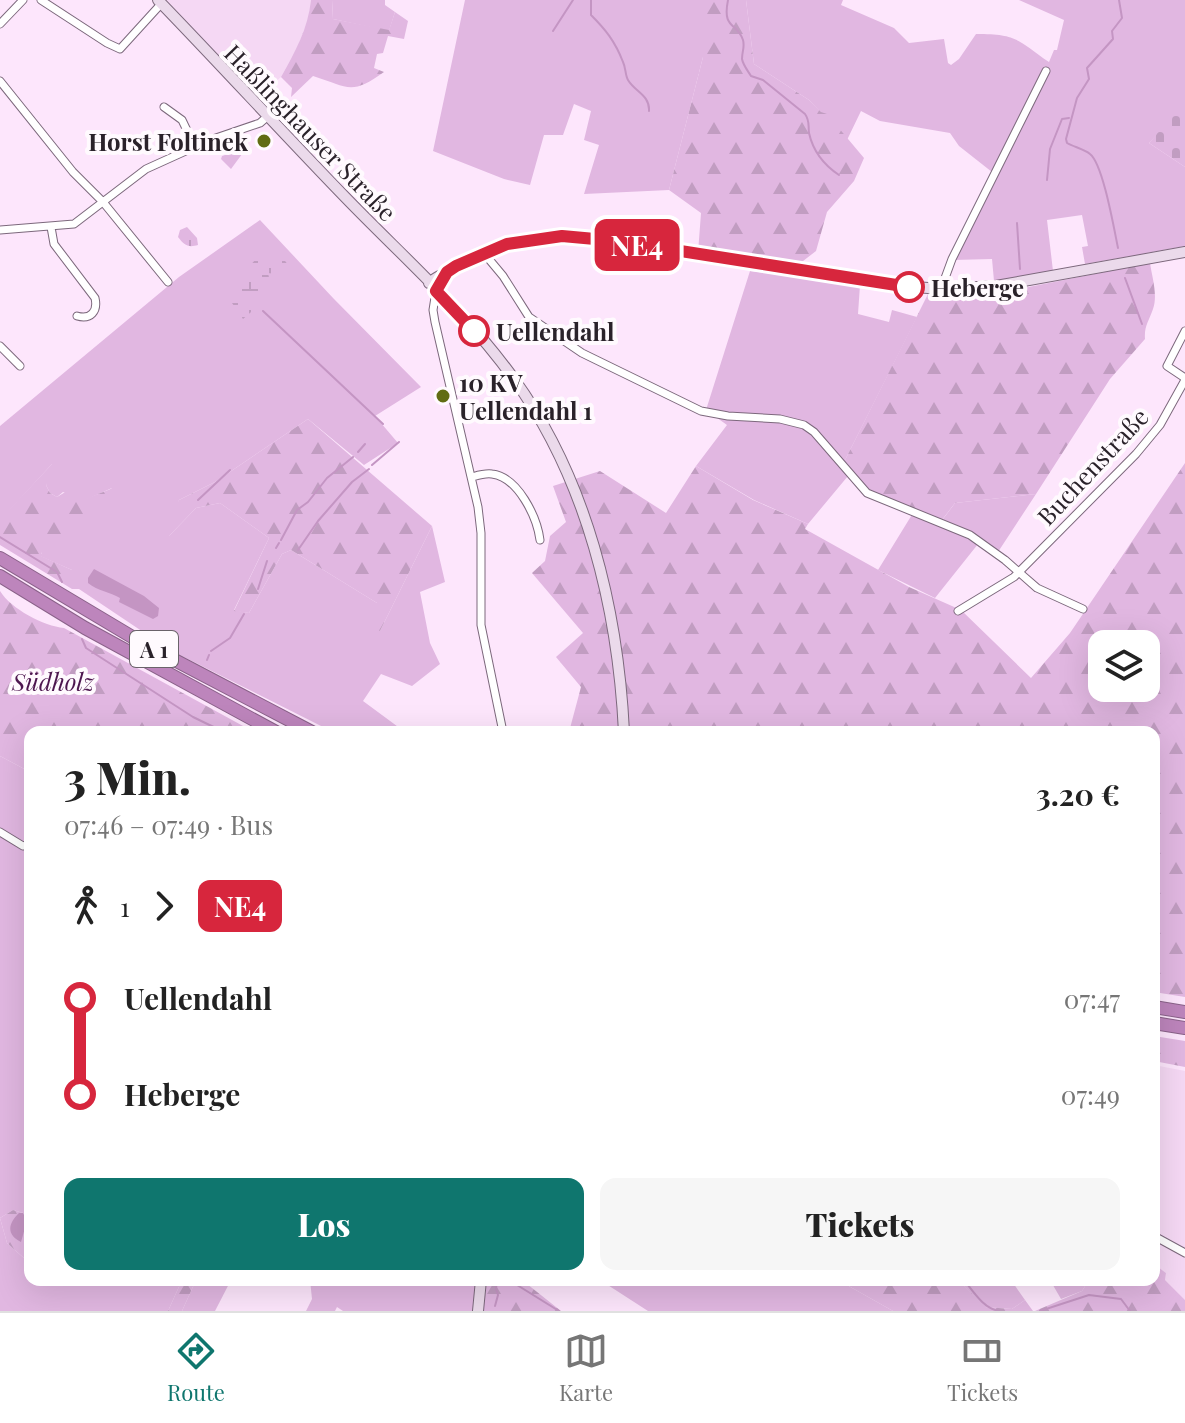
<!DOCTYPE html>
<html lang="de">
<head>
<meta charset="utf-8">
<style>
  :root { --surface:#fff; --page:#f6f6f6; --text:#222; --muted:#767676; --line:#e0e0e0; --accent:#0f766e }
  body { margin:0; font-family:"Playfair Display",serif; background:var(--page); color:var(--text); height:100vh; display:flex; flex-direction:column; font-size:30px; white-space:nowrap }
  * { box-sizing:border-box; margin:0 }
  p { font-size:26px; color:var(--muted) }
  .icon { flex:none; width:44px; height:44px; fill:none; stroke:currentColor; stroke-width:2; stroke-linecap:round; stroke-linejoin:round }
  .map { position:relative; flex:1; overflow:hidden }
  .details { position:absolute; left:24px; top:726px; width:1136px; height:560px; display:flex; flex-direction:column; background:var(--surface); border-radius:16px; box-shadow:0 8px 32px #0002 }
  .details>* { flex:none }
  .badge { padding:0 16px; border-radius:12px; font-size:28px; line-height:52px }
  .tools { position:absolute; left:1088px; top:630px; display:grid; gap:16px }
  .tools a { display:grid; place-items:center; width:72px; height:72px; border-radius:16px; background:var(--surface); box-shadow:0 8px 32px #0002; font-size:40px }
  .map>.badge { position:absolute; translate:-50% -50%; box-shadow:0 0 0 4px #fff }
  .legs { display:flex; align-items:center; gap:12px; height:88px; padding:0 40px; font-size:26px }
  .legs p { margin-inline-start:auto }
  .overview { display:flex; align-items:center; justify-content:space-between; height:136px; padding:0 40px }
  h1 { font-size:44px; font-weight:800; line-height:60px }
  .cta { display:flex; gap:16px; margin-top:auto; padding:16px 40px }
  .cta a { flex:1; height:92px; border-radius:16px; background:var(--accent); color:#fff; font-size:32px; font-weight:800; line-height:92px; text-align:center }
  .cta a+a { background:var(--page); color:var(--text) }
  ul { padding:0 40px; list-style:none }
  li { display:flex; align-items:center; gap:28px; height:96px; font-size:30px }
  li i { display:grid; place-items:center; width:12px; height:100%; margin:0 10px; background:currentColor }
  li i::after { content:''; width:20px; height:20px; margin:-10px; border:6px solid; border-radius:50%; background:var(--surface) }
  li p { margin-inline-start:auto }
  li:first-child i { background:linear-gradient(#0000 50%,currentColor 0) }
  li:last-child i { background:linear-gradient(currentColor 50%,#0000 0) }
  .tabs { display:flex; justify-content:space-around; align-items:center; height:112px; border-top:2px solid var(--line); background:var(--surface); font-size:22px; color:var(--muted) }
  .tabs a { display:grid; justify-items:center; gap:4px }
  .tabs .current { color:var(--accent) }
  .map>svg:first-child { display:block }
  .built { fill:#f5d8f4 }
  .green { fill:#e1b7e1 }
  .forest { fill:url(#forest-firs); fill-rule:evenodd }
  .wetland { fill:url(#wetland-marsh) }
  .cemetery { fill:url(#cemetery-stones) }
  .water { fill:#c495c3 }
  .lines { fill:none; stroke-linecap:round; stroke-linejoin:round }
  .stream { stroke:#c495c3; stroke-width:2 }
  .minor-casing { stroke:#7c687c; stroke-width:9 }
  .secondary-casing { stroke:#7c687c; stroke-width:12 }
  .motorway-casing { stroke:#8a6289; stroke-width:14 }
  .minor { stroke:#fff; stroke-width:7 }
  .secondary { stroke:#ebdaeb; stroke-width:10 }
  .motorway { stroke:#bd85bc; stroke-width:12 }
  .line-1-casing { stroke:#fff; stroke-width:18 }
  .line-1 { stroke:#d7263d; stroke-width:12 }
  .poi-dot { fill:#616c13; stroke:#fffafe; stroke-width:3 }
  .stop-1-dot { fill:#fff; stroke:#d7263d; stroke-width:4 }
  .labels { text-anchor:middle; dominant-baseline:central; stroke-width:8; stroke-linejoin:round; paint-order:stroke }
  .shield { fill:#fffafe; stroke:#6a636a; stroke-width:2 }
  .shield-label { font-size:22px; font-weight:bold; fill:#2a222a }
  .street-label { font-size:24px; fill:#2a222a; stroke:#fffafe }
  .poi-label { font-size:24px; font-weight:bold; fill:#2a222a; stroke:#fffafe; text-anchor:end }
  .stop-label { font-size:24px; font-weight:bold; fill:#2a222a; stroke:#fffafe; text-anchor:start }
  .park-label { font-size:24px; font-style:italic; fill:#4d164f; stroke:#fffafe }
</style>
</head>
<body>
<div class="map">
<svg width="1185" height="1311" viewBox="0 0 1185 1311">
  <defs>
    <pattern id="forest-firs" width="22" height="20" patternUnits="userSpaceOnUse" patternTransform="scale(2)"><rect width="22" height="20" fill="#e1b7e1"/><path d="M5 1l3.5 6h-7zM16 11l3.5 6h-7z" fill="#c19dc1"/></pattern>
    <pattern id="wetland-marsh" width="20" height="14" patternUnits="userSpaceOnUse" patternTransform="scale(2)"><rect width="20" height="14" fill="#e1b7e1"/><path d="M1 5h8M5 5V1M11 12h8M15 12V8" fill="none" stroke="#c19dc1"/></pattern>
    <pattern id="cemetery-stones" width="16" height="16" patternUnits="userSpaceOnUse" patternTransform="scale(2)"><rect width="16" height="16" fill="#e1b7e1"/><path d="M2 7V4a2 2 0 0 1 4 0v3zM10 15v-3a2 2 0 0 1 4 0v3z" fill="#c19dc1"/></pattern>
  </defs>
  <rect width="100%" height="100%" fill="#fde6fc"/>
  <!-- built -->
  <path class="built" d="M166,0h145l-2,17 -11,29 -17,31 -23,21z
    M1154,1065l31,6v229l-20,-20 1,-7 -12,-9v-22l3,-8 -3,-2z"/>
  <!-- green -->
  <path class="green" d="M332,0h53v5l10,7 -6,19 -56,-12z
    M465,0h238v57l-34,133 -85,4 15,-49 -15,-5 7,-29 -17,-7 -11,31h-19l-14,50 -26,-6 -71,-28z
    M746,0h97l-2,5 53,23 15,15 35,-4 4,24 3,2 8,-6 17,-25c42,0 41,6 73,28l5,-12h3l7,-30 -45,-20h166v105l-36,38 36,24v79l-38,7 3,10 -19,4v-11l-46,8 -3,-17 6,-1 -6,-31 -35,5 6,51 -59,10 -2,-22 -39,1 39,-88 -33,-26 -9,-13 -70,-12 -19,-10 -14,29 -38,-40 -55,-36z
    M239,140l9,6 -17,23 -10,-10 1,-3 12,-4z
    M260,220l74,79 87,88 -46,29 23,27 -34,22 -56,-46 -93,63 -36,18 -10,36 27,-28 24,-5 49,35 -35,72 15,3 33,-59 9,-4 86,53 3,28 52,-105 13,56 -25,10 10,51 10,21 -28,22 -31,-12 -18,27 42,31h-72l-163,-82 -91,-61h-7v-19l-32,-14 2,-4 70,-64 -29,13 -20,-9 -6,5 -7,-4 -4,-8 6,-21 -46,50 -6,-1v-87l179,-149z
    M750,271l110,14 -2,29 31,8 3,-12 25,7 -74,147 5,12 -40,48 -54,-24 -58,-34 31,-41 -21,-15z
    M1036,494l-38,58 -16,-13 -47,59 -57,-28 35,-57 27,10 15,-20z
    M0,756l30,16v443l-17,-5 -13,8 7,25 18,16 5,-2v23h152l-14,31h-168z
    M196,1280h35l-16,31h-33z
    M310,1280h166l-3,31h-130l-6,-4 -2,4h-29l6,-12z
    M600,1280h238l55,31h-245z
    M958,1280h53l14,20 -13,9 -28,-2z
    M1050,1280h39l-7,11 -21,8z"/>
  <!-- forest -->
  <path class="forest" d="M311,0h21l1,19 56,11 6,-18 13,9 -4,18 -16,-3 -5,17 -6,1 -3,14 10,4c-33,24 -36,15 -71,4l-22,21 1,-9 -11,-11c14,-25 27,-48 30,-77z
    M703,0h43l8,64 55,36 12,12 6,2 37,44 -10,23 -27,31 -11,39 -22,17 -96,-15 3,-40 -32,-23 34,-133z
    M1150,263c2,14 8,32 3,46 -4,12 -9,17 -8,30l-35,40 -74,115 -81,9 -13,17 -74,-28 -25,-28 86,-172 59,3z
    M308,419l124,107 -52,105 -10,-6 7,-22 -86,-53 -9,4 -33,59 -15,-2 35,-73 -49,-35 -24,5 -27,28 -7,-6 17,-30 36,-18z
    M1185,463v534l-31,-5v-260h-585l12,-45 -25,-30 27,-24 -51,-60 13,-12 5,-25 16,-14 -13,-36 47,-15 66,42 30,-47 57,34 55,24 -3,5 104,58 52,23 70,68 39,-45zM1102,644h44v44h-44z
    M52,464l5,5 -11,16 4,8 7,4 10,-6 16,9 30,-12 4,5 -13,18 -36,35 -27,7v3l31,14v19l-72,-44v-32h6z
    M0,591c11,18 44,35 64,37l190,104h-224v40l-30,-16z
    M1154,1036l31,5v26l-31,-6z
    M13,1210l17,5v42l-5,2 -18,-16 -7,-25z
    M1154,1264l12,9 -1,7 20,20v11h-150l47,-20 7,-11h65z
    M182,1280h14l-14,31h-14z
    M487,1280h35l39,31h-78z
    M838,1280h120l27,27 27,2 13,-9 8,11h-140z"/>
  <!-- wetland -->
  <path class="wetland" d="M187,227l10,11 1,7c-10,3 -14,0 -20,-8l2,-7z
    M278,252l11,14 -7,9 -14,-2 2,9 -11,23 -16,14 -11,-16 2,-13 8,-2 3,-17 11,-12 10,1 4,-6z"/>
  <!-- cemetery -->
  <path class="cemetery" d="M1183,104l2,1v62l-36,-24z"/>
  <!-- water -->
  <path class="water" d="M94,569l50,27 15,12 -1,8 -5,3 -34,-17 1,-4c-10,-6 -22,-7 -32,-15v-5z
    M19,1213h4l4,8 -6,21c-15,-8 -13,-18 -2,-29z"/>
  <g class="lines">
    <!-- stream -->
    <path class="stream" d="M591,0v15c14,14 24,26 32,47 3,6 2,13 5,18 7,12 22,15 21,31
      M728,0c-6,30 9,22 15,40 2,7 -1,11 -1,19 1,6 6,12 9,17l12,4 42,34c5,7 3,11 4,19 4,18 15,32 30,42
      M553,31l20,-31
      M1047,180l3,-31 12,-30 7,-1
      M1017,223l3,46
      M1118,248c-4,-19 -15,-84 -28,-94 -6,-5 -16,-7 -23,-11l-1,-4 11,-41 12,-19 -2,-11 26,-29 -1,-8 10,-13 -3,-18
      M1125,278l17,46
      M263,311l120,113
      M358,452l7,-8
      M372,465l27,-23
      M198,500l32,-30
      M0,537l57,35 5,10
      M281,540l16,-30 11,-8 19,-24 26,-21
      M276,548l3,-5
      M298,550l20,-29 34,-39 17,-13
      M258,589l9,-28
      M82,639l4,9 107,69 31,15
      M211,651l19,-13 14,-24
      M207,660l2,-5
      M509,1280l50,31
      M964,1280c10,12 19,28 35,31
      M495,1306l3,-11 -2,-6 1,-9
      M1040,1311l49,-16 32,4 9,12"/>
    <defs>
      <path id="minor" d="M41,0l66,43 13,6 41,-45
        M0,24l23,-24
        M0,81l73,91 30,30 65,80
        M164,107l18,13 13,27
        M51,227l3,17 41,54c3,13 -4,22 -18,18
        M0,230l74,-6 72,-55 64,-29 50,-17 8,-7
        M483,252l20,24 26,41 53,36 119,58 27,5 52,3 24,6 10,7 53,61 103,42 35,25 32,28 46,21
        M941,289l11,-30 94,-188
        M436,291l-3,19 2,12 43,185 3,26v92l22,107
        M1185,331l-18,35 18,12
        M0,346l20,20
        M472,477c7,-2 13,-4 20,-3 26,3 45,43 48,66
        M958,611l56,-34 122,-123 24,-29 25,-45
        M0,832l23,14 7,-1
        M1154,1236l31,17"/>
      <path id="secondary" d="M158,0c63,65 124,132 187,197 57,59 121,115 169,182 73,101 104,230 110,353
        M429,283c7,-6 13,-8 21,-13 65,-34 94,-38 167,-29l260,43 64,5 55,-3 189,-34
        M478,1311l3,-31"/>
      <path id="motorway" d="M0,558l144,86 168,88
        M0,576l85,52 191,104
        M1154,1007l31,5
        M1154,1023l31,5"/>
    </defs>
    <!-- minor casing -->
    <use href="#minor" class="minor-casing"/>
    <!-- secondary casing -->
    <use href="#secondary" class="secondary-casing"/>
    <!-- motorway casing -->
    <use href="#motorway" class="motorway-casing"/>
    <!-- minor -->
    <use href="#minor" class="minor"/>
    <!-- secondary -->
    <use href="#secondary" class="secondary"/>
    <!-- motorway -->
    <use href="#motorway" class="motorway"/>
  </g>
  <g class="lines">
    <defs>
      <path id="line-1" d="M474,331l-38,-40 11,-19 9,-6 51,-22 55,-8 55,5 292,46"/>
    </defs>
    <!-- line-1 casing -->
    <use href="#line-1" class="line-1-casing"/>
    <!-- line-1 -->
    <use href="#line-1" class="line-1"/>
  </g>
  <!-- markers -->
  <g class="poi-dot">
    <circle cx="264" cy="141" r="8"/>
    <circle cx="443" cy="396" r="8"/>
  </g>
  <g class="stop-1-dot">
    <circle cx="909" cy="287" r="14"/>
    <circle cx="474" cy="331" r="14"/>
  </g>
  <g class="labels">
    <!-- shield labels -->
    <rect class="shield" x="130" y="631" width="48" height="36" rx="6"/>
    <g class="shield-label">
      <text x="154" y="649">A 1</text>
    </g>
    <!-- street labels -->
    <g class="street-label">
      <text transform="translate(311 132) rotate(46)">Haßlinghauser Straße</text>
      <text transform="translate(1092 466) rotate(-47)">Buchenstraße</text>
    </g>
    <!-- poi labels -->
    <g class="poi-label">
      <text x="248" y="141">Horst Foltinek</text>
      <text x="459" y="382" text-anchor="start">10 KV<tspan x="459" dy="28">Uellendahl 1</tspan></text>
    </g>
    <!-- stop labels -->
    <g class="stop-label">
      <text x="931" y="287">Heberge</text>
      <text x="496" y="331">Uellendahl</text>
    </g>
    <!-- park labels -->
    <g class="park-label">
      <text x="53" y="681">Südholz</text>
    </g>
  </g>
</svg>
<div class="tools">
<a><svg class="icon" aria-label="layers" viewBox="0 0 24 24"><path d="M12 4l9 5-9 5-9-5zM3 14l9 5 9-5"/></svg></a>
</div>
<b class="badge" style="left:637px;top:245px;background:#d7263d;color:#fff">NE4</b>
<section class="details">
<div class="overview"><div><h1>3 Min.</h1><p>07:46 – 07:49 · Bus</p></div><b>3.20 €</b></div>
<div class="legs"><svg class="icon" aria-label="walk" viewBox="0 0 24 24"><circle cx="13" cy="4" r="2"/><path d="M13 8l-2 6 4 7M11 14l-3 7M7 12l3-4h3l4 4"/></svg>1<svg class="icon" aria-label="forward" viewBox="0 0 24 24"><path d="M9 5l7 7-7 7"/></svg><b class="badge" style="background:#d7263d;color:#fff">NE4</b></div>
<ul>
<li><i style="color:#d7263d"></i><b>Uellendahl</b><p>07:47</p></li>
<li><i style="color:#d7263d"></i><b>Heberge</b><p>07:49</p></li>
</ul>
<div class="cta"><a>Los</a><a>Tickets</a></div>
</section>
</div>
<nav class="tabs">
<a class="current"><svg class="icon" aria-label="directions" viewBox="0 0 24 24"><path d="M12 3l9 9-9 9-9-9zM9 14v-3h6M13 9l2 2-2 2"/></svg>Route</a>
<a><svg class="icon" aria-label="map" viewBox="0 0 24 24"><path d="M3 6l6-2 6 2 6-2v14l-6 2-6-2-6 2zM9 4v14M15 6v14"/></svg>Karte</a>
<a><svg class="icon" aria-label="tickets" viewBox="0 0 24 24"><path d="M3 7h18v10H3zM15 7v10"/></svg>Tickets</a>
</nav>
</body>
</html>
